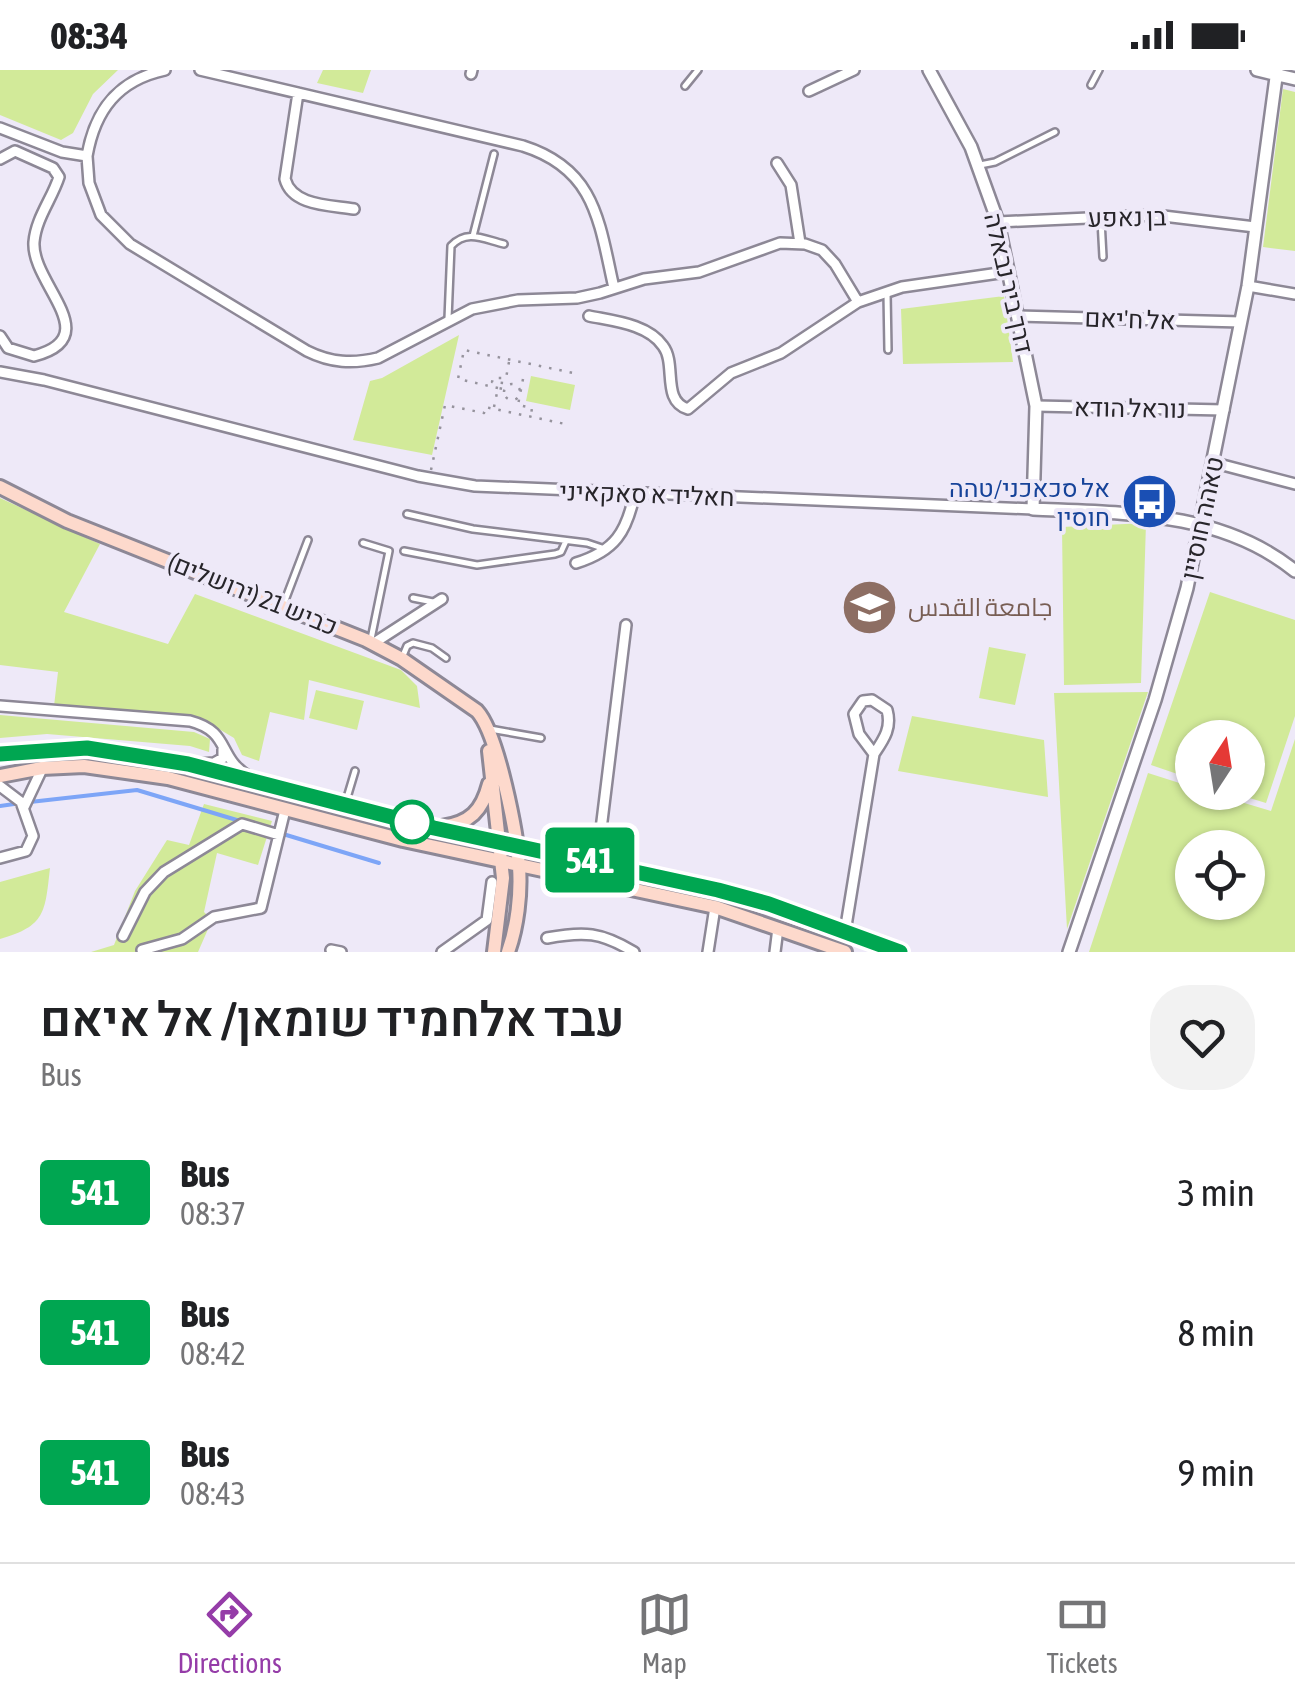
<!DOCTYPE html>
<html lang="en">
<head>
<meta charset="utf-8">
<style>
  :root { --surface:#fff; --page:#f2f2f2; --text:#202124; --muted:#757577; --line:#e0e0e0; --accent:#953ca8 }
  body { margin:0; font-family:"Asap Condensed",Cairo,Heebo,sans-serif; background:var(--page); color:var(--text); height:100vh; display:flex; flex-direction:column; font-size:38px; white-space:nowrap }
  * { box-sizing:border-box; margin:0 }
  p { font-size:32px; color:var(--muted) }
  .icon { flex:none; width:55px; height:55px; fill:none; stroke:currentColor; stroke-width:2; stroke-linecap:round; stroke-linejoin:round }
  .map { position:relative; height:882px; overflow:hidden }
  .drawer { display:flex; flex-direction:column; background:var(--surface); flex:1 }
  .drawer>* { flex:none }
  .badge { padding:0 20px; border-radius:8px; font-size:35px; line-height:65px }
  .needle { width:65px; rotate:12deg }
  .controls { position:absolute; left:1175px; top:650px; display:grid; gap:20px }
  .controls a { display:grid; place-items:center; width:90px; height:90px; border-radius:50%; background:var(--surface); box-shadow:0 2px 8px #0004; font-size:50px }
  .map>.badge { position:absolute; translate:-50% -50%; box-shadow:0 0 0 5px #fff }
  .round { display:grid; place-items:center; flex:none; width:105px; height:105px; border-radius:40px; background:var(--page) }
  .headline { display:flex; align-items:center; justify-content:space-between; height:170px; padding:0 40px }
  h1 { font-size:48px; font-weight:600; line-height:75px }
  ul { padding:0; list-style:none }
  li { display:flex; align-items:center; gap:30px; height:140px; padding:0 40px }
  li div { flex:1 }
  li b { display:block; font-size:38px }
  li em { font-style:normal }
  li .badge { min-width:110px; font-weight:700; text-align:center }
  .status { display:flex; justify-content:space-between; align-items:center; height:70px; padding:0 50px; background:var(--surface); direction:ltr }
  .status svg { height:28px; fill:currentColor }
  .dock { display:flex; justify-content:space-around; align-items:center; height:140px; border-top:2px solid var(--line); background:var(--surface); font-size:28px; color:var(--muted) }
  .dock a { display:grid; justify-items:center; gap:5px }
  .dock .active { color:var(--accent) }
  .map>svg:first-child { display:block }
  .green { fill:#d2ea99; fill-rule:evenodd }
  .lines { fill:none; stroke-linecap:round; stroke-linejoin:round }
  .stream { stroke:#7da5f7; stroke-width:4 }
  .service-casing { stroke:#8d8896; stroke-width:10 }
  .minor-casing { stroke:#8d8896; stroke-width:14 }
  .tertiary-casing { stroke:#8d8896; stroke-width:16 }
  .secondary-casing { stroke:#8d8896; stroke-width:18 }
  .path { stroke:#96939d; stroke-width:2.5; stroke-dasharray:2.5 8; stroke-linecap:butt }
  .service { stroke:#fff; stroke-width:5 }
  .minor { stroke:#fff; stroke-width:9 }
  .tertiary { stroke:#fff; stroke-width:11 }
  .secondary { stroke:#fdd9cc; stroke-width:12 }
  .line-casing { stroke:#fff; stroke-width:22 }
  .line { stroke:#00a651; stroke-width:15 }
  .stop-dot { fill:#fff; stroke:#00a651; stroke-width:5 }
  .labels { text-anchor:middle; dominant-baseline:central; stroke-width:8; stroke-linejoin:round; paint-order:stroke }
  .street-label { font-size:25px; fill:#27252a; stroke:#eee9f8 }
  .transit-label { font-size:25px; fill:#164399; stroke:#eee9f8; text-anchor:end }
  .education-label { font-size:25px; fill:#785e54; stroke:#eee9f8; text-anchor:start }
</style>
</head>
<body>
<div class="status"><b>08:34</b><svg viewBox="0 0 49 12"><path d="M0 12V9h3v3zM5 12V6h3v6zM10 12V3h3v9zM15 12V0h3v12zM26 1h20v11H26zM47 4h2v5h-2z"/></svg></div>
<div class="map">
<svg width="1295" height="882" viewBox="0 0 1295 882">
  <rect width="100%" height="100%" fill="#eee9f8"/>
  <!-- green -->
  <path class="green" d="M0,0h118l-25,24 -20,39 -12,7 -61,-25z
    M323,0h48l-8,23 -46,-10z
    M1283,19l12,3v159l-32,-4z
    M1004,226l9,66 -110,2 -2,-55z
    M459,265l-27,120 -79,-15 17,-59 12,-3z
    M531,306l44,9 -5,25 -44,-9z
    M0,428l100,46 -36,68 104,32 27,-50 206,76 16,16 3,22 -111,-28 -5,40 -34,-8 -11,49 -17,-6 -8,-17 -35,-21 -145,-11 4,-34 -58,-7z
    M1146,453l-5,160 -77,2 -2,-158z
    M1210,522l85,28v96l-29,87 -33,-10 15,-1v-54h-56v41l-41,-14z
    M989,577l37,7 -11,51 -36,-7z
    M316,620l48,11 -7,29 -48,-12z
    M1148,622l-81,237 -13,-236z
    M0,645l194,17 16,7 -1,13 -19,-6 -143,-12 -47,4z
    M912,646l132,24 4,57 -150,-26z
    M1295,669v213h-206l59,-179 44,14v5l19,1 60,18zM1192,778h56v54h-56z
    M204,734l68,17 -14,44 -41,-12 -13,59 8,8 -14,32h-107l23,-7 21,-54 32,-51 22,5z
    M50,798c-5,44 -4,58 -50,71v-57z"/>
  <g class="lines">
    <!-- stream -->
    <path class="stream" d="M30,732l107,-12 103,31
      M0,736l21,-3
      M283,764l96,29"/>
    <defs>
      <path id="service" d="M1091,15l8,-15
        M685,16l13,-16
        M980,95l15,-3 60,-30
        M1101,150l2,37
        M473,166l21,-82
        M887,223l1,57
        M448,249l3,-73c16,-17 32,-7 53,-2
        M407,444l66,15 114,14 18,6
        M363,473l26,8 -18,88
        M404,481l73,14 78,-11 6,-2 5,-11
        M413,528l20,4
        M284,533l24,-63
        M402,588l5,-12 6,-3 19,5 14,10
        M490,659l51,9
        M346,731l9,-30"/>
      <path id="minor" d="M200,0l323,76c73,23 76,76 91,142
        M471,4l1,-4
        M809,21l45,-21
        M298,23l-13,86c7,27 45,26 69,30
        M0,58l62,24 25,4 2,27 12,32 29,29 177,107c24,12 46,13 71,7l94,-49 46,-9 59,-2 23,-5 44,-14 55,-7 81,-29 25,1 17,6 13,14 23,38
        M87,86c8,-46 31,-76 78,-86
        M0,89l15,-8 38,17 6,9c-7,22 -23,41 -25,65 -3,42 73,95 0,114l-26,-8 -8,-12
        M777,93l14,22 9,58
        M998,152l157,-7 100,12
        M1248,216l47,8
        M589,246c24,5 59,8 74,30 14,18 -2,55 25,63l43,-36 50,-20 77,-51 44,-15 104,-15
        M1018,246l223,6
        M0,302l44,8 374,96 57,10 558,23
        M1036,336l188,4
        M1215,393l80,21
        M576,493c39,-12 51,-31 59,-71
        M374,573l68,-44
        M0,636l190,15c42,11 26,37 60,56
        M198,694l16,-1 9,-5v-9
        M0,716l21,16 12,34 -7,15 -26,7
        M24,737l18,-38
        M597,792l29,-237
        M845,862l29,-178c10,-15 18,-26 13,-44l-15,-10 -9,1 -9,13 5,20 15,20
        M123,866l22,-44 19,-20 78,-48 37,11
        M547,868c37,-7 54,-6 87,14
        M142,880l40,-11 32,-22 47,-9 24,-98
        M331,880l10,2
        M442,882l45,-32 5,-38
        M708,882l7,-45
        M775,882l3,-24"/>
      <path id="tertiary" d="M929,0l42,77 27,75 38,184 -3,103c91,4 188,2 262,62
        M1257,0l38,9
        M1069,882l86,-252 32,-112 61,-302 29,-216"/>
      <path id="secondary" d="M0,417l67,34 299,119 36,19 75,52c21,23 40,123 42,156 2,27 -2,60 -11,85
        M489,681l14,127 -9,74
        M0,684l87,-6 101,16 246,64 284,61 51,15 132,48
        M0,706l42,-8 42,-2 84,12 235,62 312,67 130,45
        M442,757c28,-4 40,-16 47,-43"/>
    </defs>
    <!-- service casing -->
    <use href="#service" class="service-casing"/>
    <!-- minor casing -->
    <use href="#minor" class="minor-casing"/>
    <!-- tertiary casing -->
    <use href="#tertiary" class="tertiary-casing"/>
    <!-- secondary casing -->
    <use href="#secondary" class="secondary-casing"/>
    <!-- path -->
    <path class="path" d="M523,309l-5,26 14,3 -1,7
      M504 322a8 8 0 1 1 16 0a8 8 0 1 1-16 0Z
      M498,318l-40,-9 6,-29 114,24
      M494,337l4,-19 5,1 1,-6 -12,-1 1,-4h13l3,-16
      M431,400l14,-65 39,8 1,-6 85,18"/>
    <!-- service -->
    <use href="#service" class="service"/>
    <!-- minor -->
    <use href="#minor" class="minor"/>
    <!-- tertiary -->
    <use href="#tertiary" class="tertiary"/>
    <!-- secondary -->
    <use href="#secondary" class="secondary"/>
  </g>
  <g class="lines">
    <defs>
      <path id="line" d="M0,684l87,-6 101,16 246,64 284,62 51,14 131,48"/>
    </defs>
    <!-- line casing -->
    <use href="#line" class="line-casing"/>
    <!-- line -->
    <use href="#line" class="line"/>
  </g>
  <!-- icons -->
  <defs>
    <symbol id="bus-disc" viewBox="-11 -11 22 22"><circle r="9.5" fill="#1a4fb4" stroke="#eee9f8"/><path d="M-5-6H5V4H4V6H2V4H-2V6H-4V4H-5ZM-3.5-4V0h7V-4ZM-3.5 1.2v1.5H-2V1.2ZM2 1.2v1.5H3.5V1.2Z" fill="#fff"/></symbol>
    <symbol id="university-disc" viewBox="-11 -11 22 22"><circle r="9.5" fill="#8d6e63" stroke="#eee9f8"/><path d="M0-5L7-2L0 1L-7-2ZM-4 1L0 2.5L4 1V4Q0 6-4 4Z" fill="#fff"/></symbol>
  </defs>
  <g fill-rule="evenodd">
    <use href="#bus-disc" x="1118" y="400" width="63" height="63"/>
    <use href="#university-disc" x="838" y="506" width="63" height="63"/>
  </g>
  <!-- markers -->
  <circle class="stop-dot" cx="412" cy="752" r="20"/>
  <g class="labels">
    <!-- street labels -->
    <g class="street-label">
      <text transform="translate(1127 147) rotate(-1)">בן נאפע</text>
      <text transform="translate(1009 213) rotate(77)">דרך ביר נבאלה</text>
      <text transform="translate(1130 249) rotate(2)">אל ח'יאם</text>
      <text transform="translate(1130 338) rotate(1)">נוראל הודא</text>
      <text transform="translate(647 424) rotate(2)">חאליד א סאקאיני</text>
      <text transform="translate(1202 448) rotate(-78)">טאהה חוסיין</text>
      <text transform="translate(253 524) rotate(22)">כביש 21 (ירושלים)</text>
    </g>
    <!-- transit labels -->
    <g class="transit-label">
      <text x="1110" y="418">אל סכאכני/טהה<tspan x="1110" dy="29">חוסין</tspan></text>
    </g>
    <!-- education labels -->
    <g class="education-label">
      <text x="908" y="537">جامعة القدس</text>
    </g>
  </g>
</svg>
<div class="controls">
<a><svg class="needle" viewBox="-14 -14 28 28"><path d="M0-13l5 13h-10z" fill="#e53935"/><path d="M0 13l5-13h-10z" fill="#757577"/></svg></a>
<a><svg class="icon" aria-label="locate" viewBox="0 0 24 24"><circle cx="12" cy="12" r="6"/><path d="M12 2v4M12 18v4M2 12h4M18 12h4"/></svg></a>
</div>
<b class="badge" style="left:590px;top:790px;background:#00a651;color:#fff">541</b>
</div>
<section class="drawer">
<div class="headline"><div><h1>עבד אלחמיד שומאן/ אל איאם</h1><p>Bus</p></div><a class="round"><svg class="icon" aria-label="heart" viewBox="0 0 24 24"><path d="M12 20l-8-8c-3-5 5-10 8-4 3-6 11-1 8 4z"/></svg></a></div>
<ul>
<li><span class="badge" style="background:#00a651;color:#fff">541</span><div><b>Bus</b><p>08:37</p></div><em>3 min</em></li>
<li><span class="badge" style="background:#00a651;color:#fff">541</span><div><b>Bus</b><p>08:42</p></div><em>8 min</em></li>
<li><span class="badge" style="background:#00a651;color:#fff">541</span><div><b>Bus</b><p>08:43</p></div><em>9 min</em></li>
</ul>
</section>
<nav class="dock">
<a class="active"><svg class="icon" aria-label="directions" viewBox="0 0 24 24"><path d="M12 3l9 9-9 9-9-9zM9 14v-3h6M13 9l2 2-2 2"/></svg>Directions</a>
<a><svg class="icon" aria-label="map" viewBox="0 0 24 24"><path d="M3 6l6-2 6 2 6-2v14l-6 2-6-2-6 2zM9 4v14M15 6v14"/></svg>Map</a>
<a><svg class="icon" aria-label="tickets" viewBox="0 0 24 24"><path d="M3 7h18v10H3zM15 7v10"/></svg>Tickets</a>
</nav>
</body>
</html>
